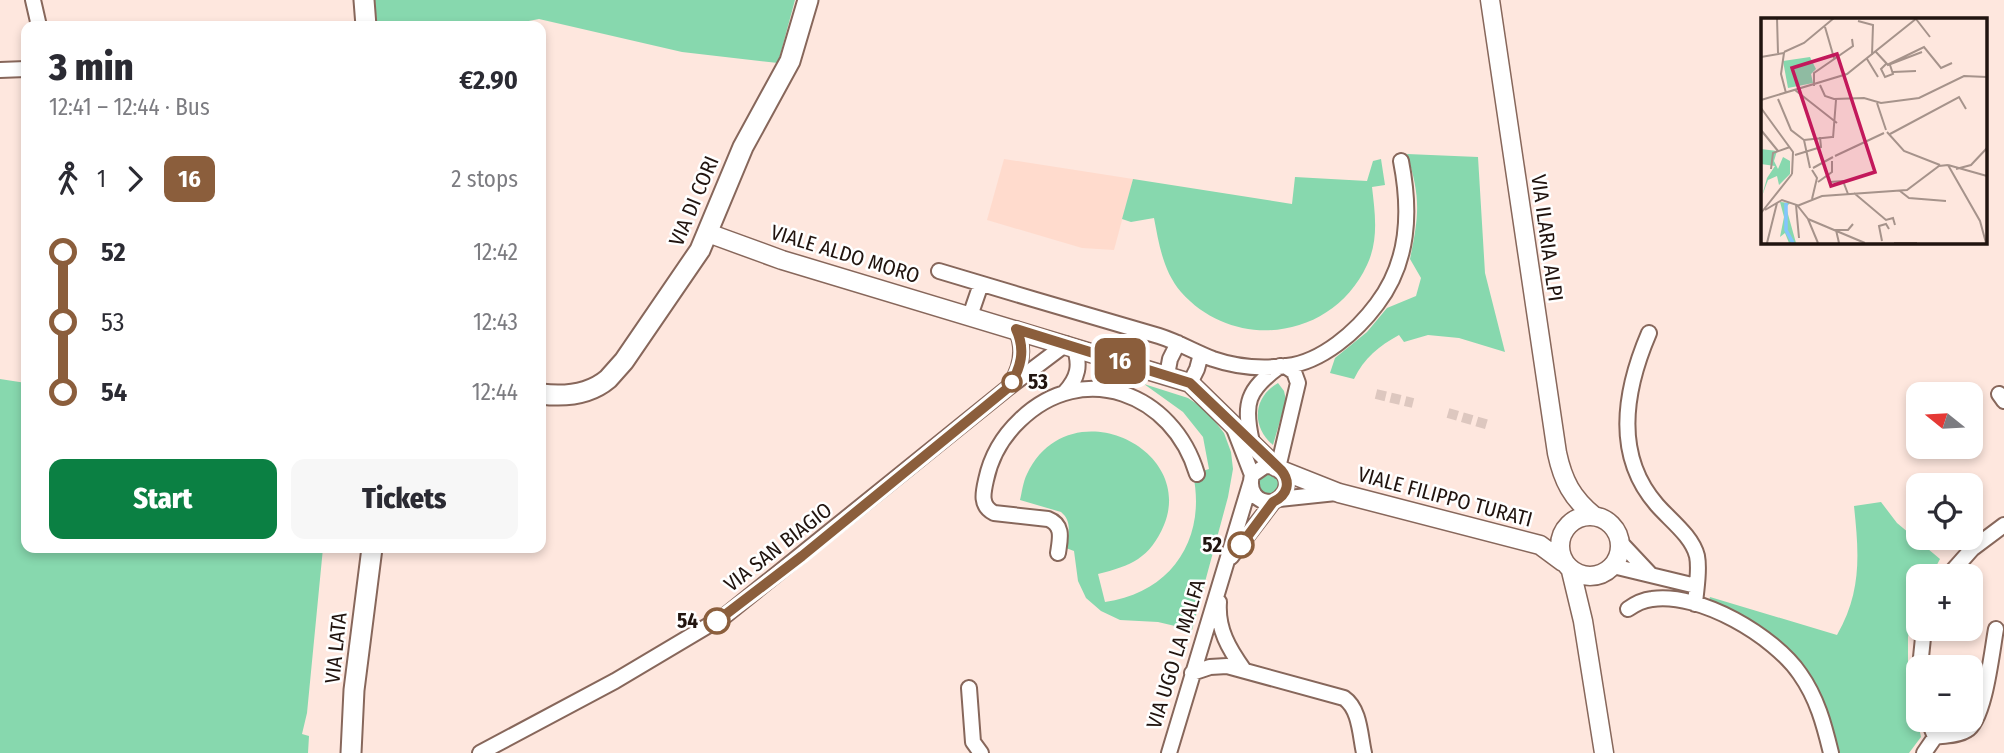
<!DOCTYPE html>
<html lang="en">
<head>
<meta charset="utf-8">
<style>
  :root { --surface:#fff; --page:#f7f7f7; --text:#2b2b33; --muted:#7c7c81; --accent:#0b8043 }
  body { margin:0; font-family:"Fira Sans Condensed",sans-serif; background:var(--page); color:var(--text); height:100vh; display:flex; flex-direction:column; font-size:26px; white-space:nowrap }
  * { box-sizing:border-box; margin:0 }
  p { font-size:23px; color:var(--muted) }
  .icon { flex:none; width:38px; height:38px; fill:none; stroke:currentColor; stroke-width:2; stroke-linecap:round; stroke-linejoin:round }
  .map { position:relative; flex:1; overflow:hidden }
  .drawer { position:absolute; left:21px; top:21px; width:525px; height:532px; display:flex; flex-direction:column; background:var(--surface); border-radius:14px; box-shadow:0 4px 10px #0003 }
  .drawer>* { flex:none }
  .badge { padding:0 14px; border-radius:10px; font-size:24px; line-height:46px }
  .needle { width:46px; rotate:288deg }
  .buttons { position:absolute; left:1906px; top:382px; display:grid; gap:14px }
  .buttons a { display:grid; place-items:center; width:77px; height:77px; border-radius:14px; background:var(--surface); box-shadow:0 4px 10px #0003; font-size:35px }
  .map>.badge { position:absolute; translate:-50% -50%; box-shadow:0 0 0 4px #fff }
  .legs { display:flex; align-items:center; gap:10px; height:77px; padding:0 28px; font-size:23px }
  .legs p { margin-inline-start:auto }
  .headline { display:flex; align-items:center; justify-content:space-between; height:119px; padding:0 28px }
  h1 { font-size:38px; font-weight:800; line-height:52px }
  .button { display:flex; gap:14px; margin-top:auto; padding:14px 28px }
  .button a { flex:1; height:80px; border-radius:14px; background:var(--accent); color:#fff; font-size:28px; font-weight:800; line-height:80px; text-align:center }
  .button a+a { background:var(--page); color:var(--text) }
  ul { padding:0 28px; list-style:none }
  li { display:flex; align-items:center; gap:24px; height:70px; font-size:26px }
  li i { display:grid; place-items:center; width:10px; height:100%; margin:0 9px; background:currentColor }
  li i::after { content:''; width:18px; height:18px; margin:-9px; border:5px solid; border-radius:50%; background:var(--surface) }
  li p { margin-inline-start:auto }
  li:first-child i { background:linear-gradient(#0000 50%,currentColor 0) }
  li:last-child i { background:linear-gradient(currentColor 50%,#0000 0) }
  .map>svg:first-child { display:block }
  .built { fill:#ffdbcd }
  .green { fill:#87d8ae }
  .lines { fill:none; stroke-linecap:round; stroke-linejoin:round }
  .pedestrian-tunnel { stroke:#ddc7bf; stroke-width:10; stroke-dasharray:10 5; stroke-linecap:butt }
  .minor-casing { stroke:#87675b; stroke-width:18 }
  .tertiary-casing { stroke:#87675b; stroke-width:21 }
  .secondary-casing { stroke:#87675b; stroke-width:23 }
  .minor { stroke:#fff; stroke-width:14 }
  .tertiary { stroke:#fff; stroke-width:18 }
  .secondary { stroke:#fff; stroke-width:19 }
  .line-1-casing { stroke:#fff; stroke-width:16 }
  .line-1 { stroke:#8b5e3c; stroke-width:10 }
  .stop-1-dot { fill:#fff; stroke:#8b5e3c; stroke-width:3.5 }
  .labels { text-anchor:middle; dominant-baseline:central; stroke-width:5; stroke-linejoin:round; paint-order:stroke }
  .street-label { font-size:21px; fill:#21140f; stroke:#fff }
  .stop-label { font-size:21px; font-weight:bold; fill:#21140f; stroke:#fff; text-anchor:end }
  .inset-river { fill:none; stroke:#83c5fd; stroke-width:3.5 }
  .inset-road { fill:none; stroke:#a6938b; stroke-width:2 }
  .view { fill:#c2185b; fill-opacity:0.15; stroke:#c2185b; stroke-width:3.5 }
  .inset-edge { fill:none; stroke:#21140f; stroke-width:3.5 }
</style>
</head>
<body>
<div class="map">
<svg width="2004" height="753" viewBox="0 0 2004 753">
  <rect width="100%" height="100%" fill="#fee7de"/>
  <!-- built -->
  <path class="built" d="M1004,159l129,20 -19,71 -32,-2 -95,-28z"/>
  <!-- green -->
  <path class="green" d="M375,0h420l-17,63 -96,-11 -143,-33 -36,7h-126z
    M1407,154l71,3 7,116 20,79 -46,-14 -31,-3 -24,7 -5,-7c-20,11 -35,23 -45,44l-24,-6 5,-15 32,-26 20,-24 29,-12 5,-18 -11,-19c9,-44 11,-61 -3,-105z
    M1381,159l4,26 -13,2c3,26 7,53 -5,78 -34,74 -132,88 -186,27 -18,-21 -22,-48 -27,-74l-23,4 -9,-3 11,-40 159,25 3,-27 72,4 6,-20z
    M0,379l26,4v165h297l-16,165 -5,21 7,2 -1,17h-308z
    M1278,383l6,8 2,9 -13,45c-22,-18 -20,-48 5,-62z
    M1144,384l44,14 18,12 18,23 7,19 2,17 -5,28 -36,133 -34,-8 -38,-2 -19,-9 -15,-13 -8,-17 -4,-30 -8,-3c2,-14 7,-26 -5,-36l-41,-12c2,-8 3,-18 7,-26 41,-86 169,-27 137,51 -14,33 -33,41 -66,49l7,28c66,-9 102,-63 88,-128l16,-5 -6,-32 -20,-25z
    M1257 484a12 12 0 1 1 24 0a12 12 0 1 1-24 0Z
    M1881,502l16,21 43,36 -9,17h-13v25l-10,36v37l13,63 -12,16h-70c-11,-50 -29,-97 -77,-124 -17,-9 -36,-16 -54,-24l2,-8 127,38c25,-44 22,-81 17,-129z"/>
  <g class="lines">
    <!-- pedestrian-tunnel -->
    <path class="pedestrian-tunnel" d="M1376,394l37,9
      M1448,413l41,12"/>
    <defs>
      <path id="minor" d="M33,0l6,26
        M0,70l26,-1
        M939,271c73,22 147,44 220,65 19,6 36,16 54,23 23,8 50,10 74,7 35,-4 70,-35 90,-62 32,-42 34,-92 24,-143
        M970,316l11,-32
        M1649,333c-24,56 -36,122 8,172 13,15 35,31 40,51 3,15 -1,33 -2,48
        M1167,375l3,-16 8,-16
        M1190,383l7,-14 4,-15
        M1011,384c11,-18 14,-36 5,-55
        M1099,389l6,-16 11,-13
        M1065,392c13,-14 16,-27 9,-45
        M1999,394l5,7
        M1233,426l19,49
        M1252,442c-9,-39 -5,-52 28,-76
        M1278,468l20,-85 -4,-11 -9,-6
        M1279,499l57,-6
        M1620,542l30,32
        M1058,553c2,-14 6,-28 -10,-34l-54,-6c-14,-7 -11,-20 -8,-33 5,-24 16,-43 34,-60 63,-61 153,-27 177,54
        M1231,557l42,-55c22,-10 16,-37 -8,-36l-13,9c-4,16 4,28 21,27
        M1613,566l83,20
        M1948,576l24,-27 32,-24
        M1219,602c-2,27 10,47 25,68
        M1628,609c7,-5 15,-9 24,-10 48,-7 122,37 148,75 17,24 24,50 31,79
        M1920,667l4,-39
        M1192,673l18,-6 17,-1 117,32c16,11 16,37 20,55
        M969,688l4,54 8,11
        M1928,719l7,18
        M480,753l135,-72 111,-66 283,-228 57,-43
        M1169,753l82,-272
        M1924,753l11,-16c10,-2 23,-1 32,-7 18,-10 25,-80 29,-101"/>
      <path id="tertiary" d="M1490,0l67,453c6,28 15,45 37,63
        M708,233l74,27 408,123 86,84
        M1281,470l58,23 201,52 23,17
        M1560 546a30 30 0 1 1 60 0a30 30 0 1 1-60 0Z
        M1571,571l12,50 21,132"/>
      <path id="secondary" d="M364,0l2,26
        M541,394c24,3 48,1 67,-15l16,-18 76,-111 43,-103 47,-86 18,-61
        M351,753l3,-63 18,-142"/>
    </defs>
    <!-- minor casing -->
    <use href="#minor" class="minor-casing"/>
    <!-- tertiary casing -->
    <use href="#tertiary" class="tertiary-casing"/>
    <!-- secondary casing -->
    <use href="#secondary" class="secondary-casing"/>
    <!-- minor -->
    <use href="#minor" class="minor"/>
    <!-- tertiary -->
    <use href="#tertiary" class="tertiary"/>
    <!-- secondary -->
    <use href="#secondary" class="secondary"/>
  </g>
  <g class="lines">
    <defs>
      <path id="line-1" d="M717,621l85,-65 207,-169c12,-19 17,-37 7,-58l174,54 91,87c10,12 7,25 -8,32l-32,43"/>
    </defs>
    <!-- line-1 casing -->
    <use href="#line-1" class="line-1-casing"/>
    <!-- line-1 -->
    <use href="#line-1" class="line-1"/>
  </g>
  <!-- markers -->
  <g class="stop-1-dot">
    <circle cx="1012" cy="382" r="9"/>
    <circle cx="1241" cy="545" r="12"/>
    <circle cx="717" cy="621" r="12"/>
  </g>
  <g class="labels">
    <!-- street labels -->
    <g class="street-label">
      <text transform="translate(694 201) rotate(-67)">VIA DI CORI</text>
      <text transform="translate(1547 238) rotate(82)">VIA ILARIA ALPI</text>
      <text transform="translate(845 254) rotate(17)">VIALE ALDO MORO</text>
      <text transform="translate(1445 497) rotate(15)">VIALE FILIPPO TURATI</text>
      <text transform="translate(778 547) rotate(-38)">VIA SAN BIAGIO</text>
      <text transform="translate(336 648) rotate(-84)">VIA LATA</text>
      <text transform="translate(1176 654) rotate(-73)">VIA UGO LA MALFA</text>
    </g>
    <!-- stop labels -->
    <g class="stop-label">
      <text x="1028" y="382" text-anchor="start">53</text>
      <text x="1222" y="545">52</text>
      <text x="698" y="621">54</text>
    </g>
  </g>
  <!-- overview -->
  <g transform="translate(1761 18)">
    <rect width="226" height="226" fill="#fee7de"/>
    <path d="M49,39l6,12 -5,5 2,9 -25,5 -5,-27zM0,131l16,2 -3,10 4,8 5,-12 7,4v13l-11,11 -2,-9 -9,4 -6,16 5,-18 8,-12 -14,-2zM19,184l10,1 -4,4 10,36h-7l-4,-10 -5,4 4,-20z" fill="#87d8ae"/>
    <path class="inset-river" d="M25,185v27l7,13"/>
    <path class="inset-road" d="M16,0l1,35M155,1l14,18M97,3l15,4 -1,30M64,9l9,31M23,34l20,-9 30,-25M115,34l12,13 34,-13M0,39l23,-4 -3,21 5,19M106,41l11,18M125,46l-5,5 4,8 8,-3 -3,-9M126,47l37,-18 17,21 11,-5M132,54l23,-1M59,67l5,11 9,3 30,-1 17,5 38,-5 45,-22 23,1M53,68v-13l39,-27 -1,-7M34,72l42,33M17,81l13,31 13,10 6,28M0,82l86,-26 70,-56M116,85l9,27M0,90l32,44 -1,22M0,112l17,21M126,114l17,19 36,14M129,116l69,-37 7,12M72,120l3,-38M43,122l28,-3M34,137l26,-8 -1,-10M74,138l49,-23M187,147l32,56 6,22M187,147l39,11M52,150l20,-11M10,151l2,-16 17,-6M195,151l15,-4 16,-17M57,164l14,-10v-11M69,164l13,-1 5,13M139,173l9,7 37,3M93,175l32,27 7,-2 2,7M51,181l5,-21 -5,-8M35,187l3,33M36,188l25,-10 85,-6 32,-24 9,-1M4,192l17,-10 15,5 11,14 10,24M0,195l31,-39M47,201l57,24M121,223l-3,-15 7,-2 3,5M6,225l10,-40M78,225l-3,-13h12l5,-6M133,225h23"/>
    <path class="view" d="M76,36l38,118 -44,14 -39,-118z"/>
    <rect width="226" height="226" class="inset-edge"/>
  </g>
</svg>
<div class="buttons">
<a><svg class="needle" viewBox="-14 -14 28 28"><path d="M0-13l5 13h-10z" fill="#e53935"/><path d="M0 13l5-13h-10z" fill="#7c7c81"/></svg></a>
<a><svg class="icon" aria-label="locate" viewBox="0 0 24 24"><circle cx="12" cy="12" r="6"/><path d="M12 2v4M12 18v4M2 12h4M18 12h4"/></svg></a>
<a>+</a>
<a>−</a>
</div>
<b class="badge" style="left:1120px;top:361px;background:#8b5e3c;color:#fff">16</b>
<section class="drawer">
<div class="headline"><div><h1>3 min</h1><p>12:41 – 12:44 · Bus</p></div><b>€2.90</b></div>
<div class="legs"><svg class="icon" aria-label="walk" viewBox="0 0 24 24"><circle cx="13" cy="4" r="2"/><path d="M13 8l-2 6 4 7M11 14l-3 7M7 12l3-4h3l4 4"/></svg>1<svg class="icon" aria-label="forward" viewBox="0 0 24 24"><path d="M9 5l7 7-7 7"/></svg><b class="badge" style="background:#8b5e3c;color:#fff">16</b><p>2 stops</p></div>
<ul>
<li><i style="color:#8b5e3c"></i><b>52</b><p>12:42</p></li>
<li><i style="color:#8b5e3c"></i><span>53</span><p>12:43</p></li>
<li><i style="color:#8b5e3c"></i><b>54</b><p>12:44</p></li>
</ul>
<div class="button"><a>Start</a><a>Tickets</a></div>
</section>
</div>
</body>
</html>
